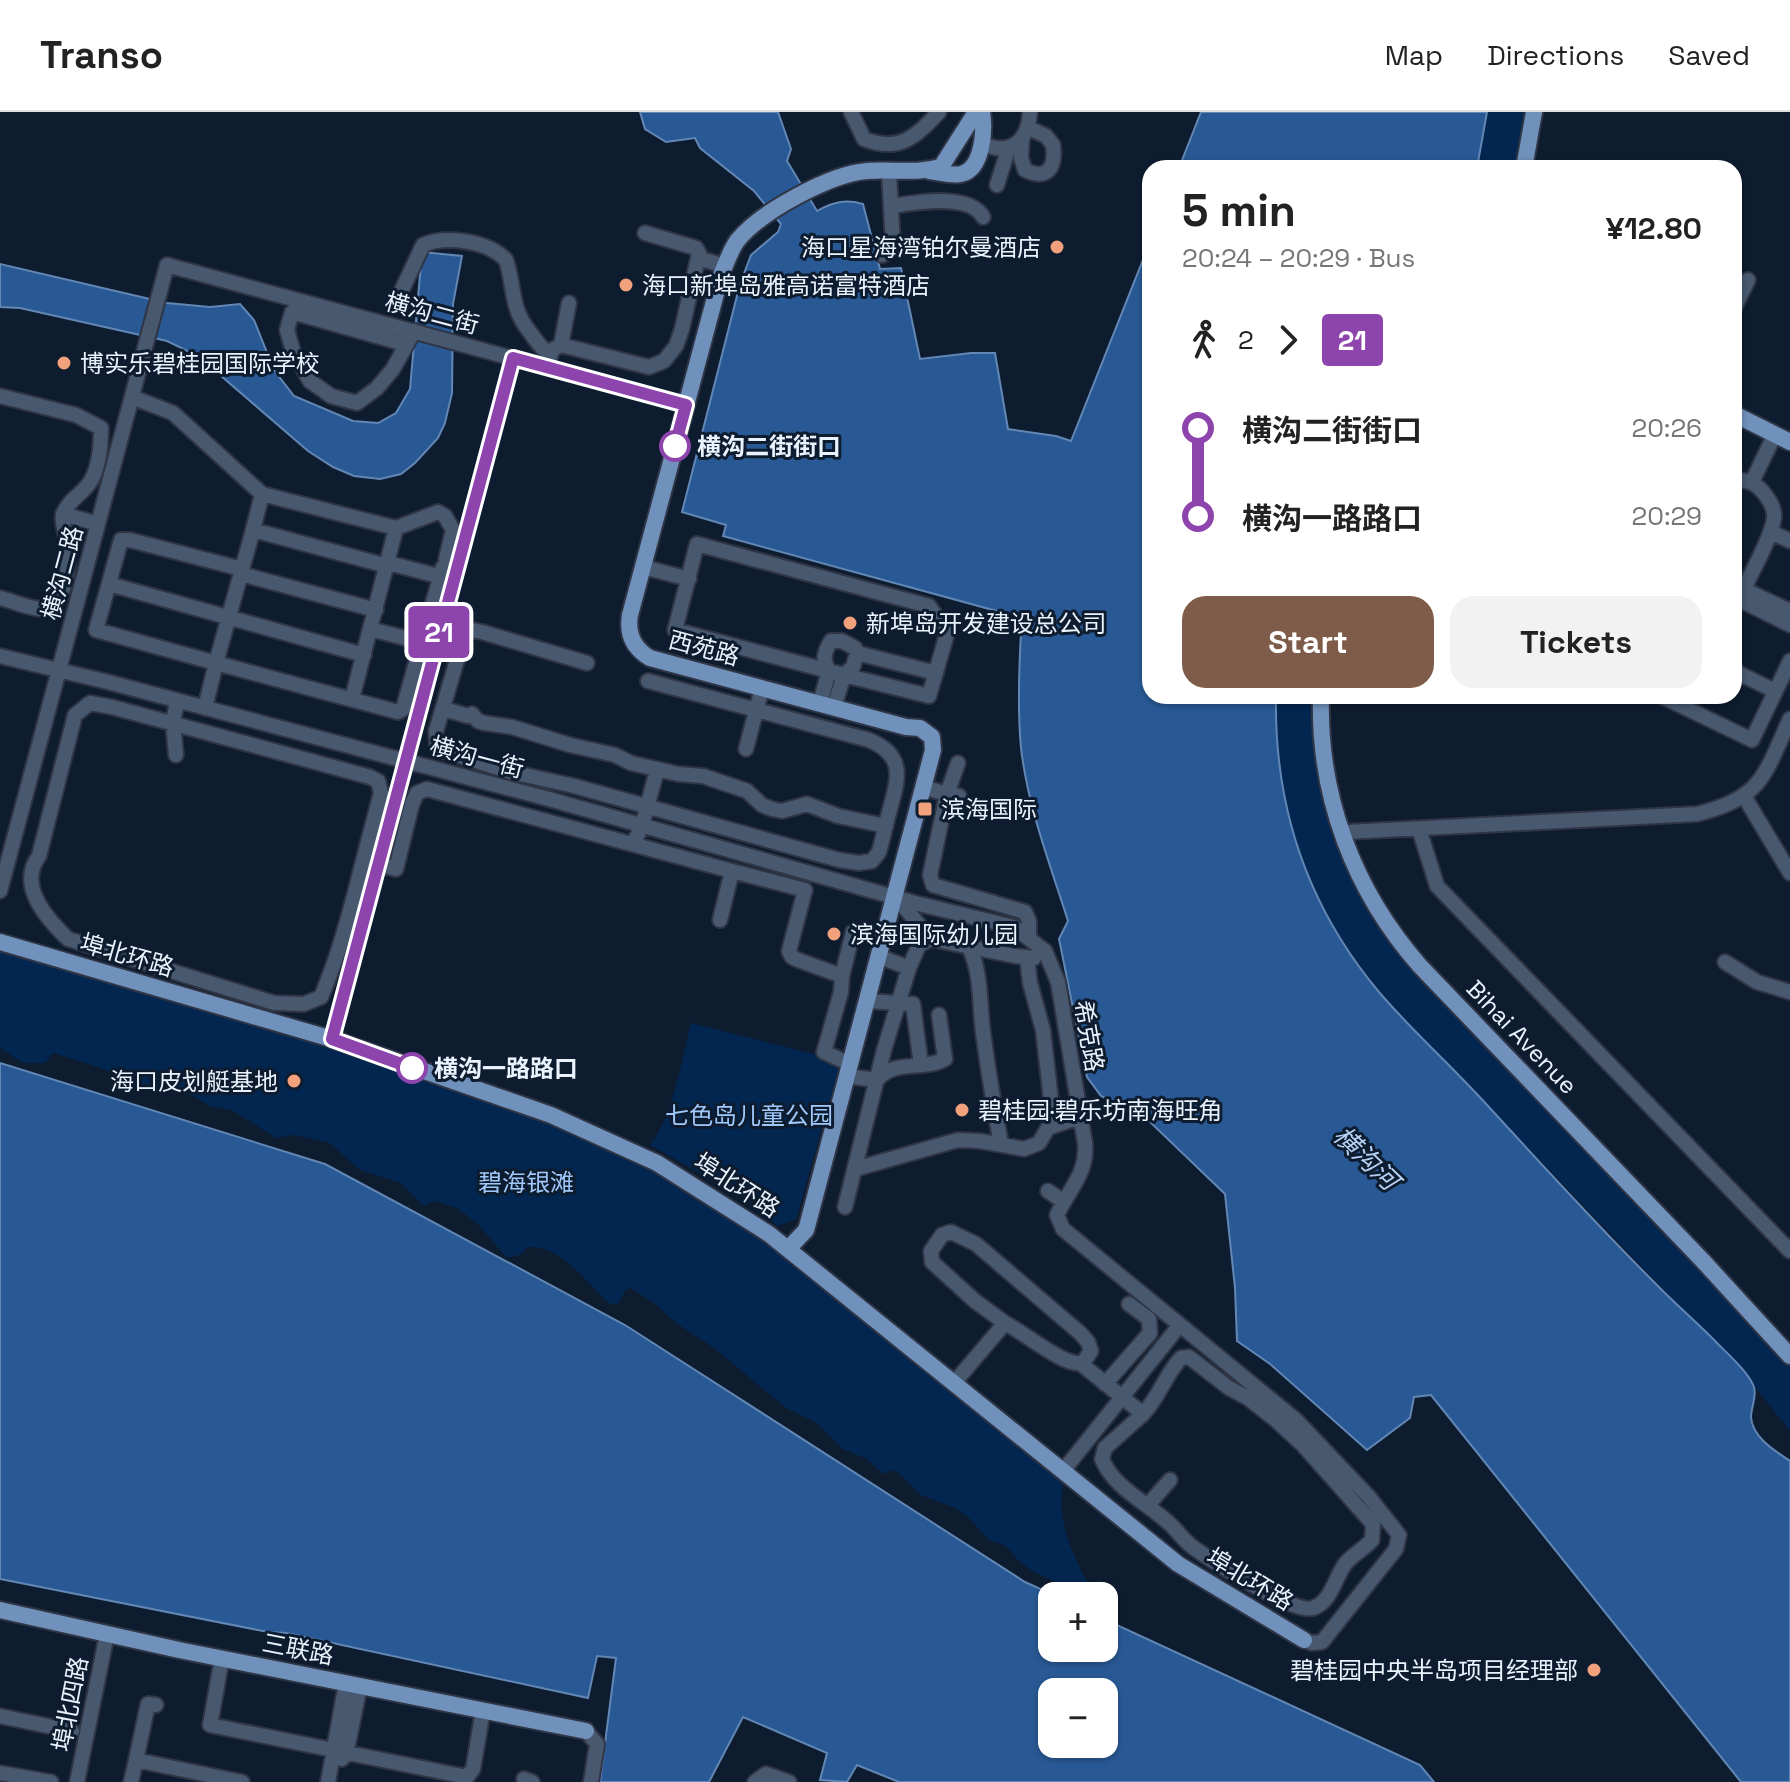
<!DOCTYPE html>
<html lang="en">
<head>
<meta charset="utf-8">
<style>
  :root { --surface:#fff; --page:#f2f2f2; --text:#222; --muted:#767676; --line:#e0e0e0; --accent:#7f5b4a }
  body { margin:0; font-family:"Space Grotesk","Noto Sans SC",sans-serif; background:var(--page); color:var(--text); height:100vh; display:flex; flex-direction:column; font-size:30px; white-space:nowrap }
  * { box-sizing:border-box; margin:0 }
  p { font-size:26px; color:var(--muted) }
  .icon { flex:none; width:44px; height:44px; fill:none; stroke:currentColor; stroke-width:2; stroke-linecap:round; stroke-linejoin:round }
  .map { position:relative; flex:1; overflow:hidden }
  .drawer { position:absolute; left:1142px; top:48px; width:600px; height:544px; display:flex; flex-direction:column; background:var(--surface); border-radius:24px; box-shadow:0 2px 6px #0004 }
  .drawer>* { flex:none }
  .badge { padding:0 16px; border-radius:6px; font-size:28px; line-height:52px }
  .tools { position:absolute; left:1038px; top:1470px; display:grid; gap:16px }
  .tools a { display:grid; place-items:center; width:80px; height:80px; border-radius:16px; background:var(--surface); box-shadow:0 2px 6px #0004; font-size:40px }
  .map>.badge { position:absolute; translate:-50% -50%; box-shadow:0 0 0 4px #fff }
  .legs { display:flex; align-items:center; gap:12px; height:88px; padding:0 40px; font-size:26px }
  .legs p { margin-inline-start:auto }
  .head { display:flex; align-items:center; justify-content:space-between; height:136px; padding:0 40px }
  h1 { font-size:44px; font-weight:700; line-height:60px }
  .cta { display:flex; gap:16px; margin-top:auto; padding:16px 40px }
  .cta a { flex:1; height:92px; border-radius:24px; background:var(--accent); color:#fff; font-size:32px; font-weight:700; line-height:92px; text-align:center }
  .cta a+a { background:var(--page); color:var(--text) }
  ul { padding:0 40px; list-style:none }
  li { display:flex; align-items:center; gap:28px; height:88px; font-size:30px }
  li i { display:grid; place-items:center; width:12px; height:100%; margin:0 10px; background:currentColor }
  li i::after { content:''; width:20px; height:20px; margin:-10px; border:6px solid; border-radius:50%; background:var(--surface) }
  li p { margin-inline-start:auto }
  li:first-child i { background:linear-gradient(#0000 50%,currentColor 0) }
  li:last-child i { background:linear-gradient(currentColor 50%,#0000 0) }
  header { display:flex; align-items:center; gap:48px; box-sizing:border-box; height:112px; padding:0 40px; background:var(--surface); border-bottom:2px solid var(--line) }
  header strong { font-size:38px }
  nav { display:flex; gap:44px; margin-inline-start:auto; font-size:28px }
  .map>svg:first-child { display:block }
  .green { fill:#032650 }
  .water { fill:#295995; stroke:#6387b4; stroke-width:2; fill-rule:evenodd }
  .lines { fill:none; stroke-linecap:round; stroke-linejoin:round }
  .minor-casing { stroke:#2f3545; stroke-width:18 }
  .major-casing { stroke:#2f3545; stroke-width:20 }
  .minor { stroke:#47586f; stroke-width:14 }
  .major { stroke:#7091bb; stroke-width:16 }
  .line-1-casing { stroke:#fff; stroke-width:18 }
  .line-1 { stroke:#8e44ad; stroke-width:12 }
  .poi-dot { fill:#f1a17c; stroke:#0d1c2f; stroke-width:3 }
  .stop-1-dot { fill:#fff; stroke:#8e44ad; stroke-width:4 }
  .labels { text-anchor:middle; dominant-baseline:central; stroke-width:6; stroke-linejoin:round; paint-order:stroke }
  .poi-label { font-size:24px; fill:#e9f2fd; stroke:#0d1c2f; text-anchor:start }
  .street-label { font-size:24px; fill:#e9f2fd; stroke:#0d1c2f }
  .stop-label { font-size:24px; font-weight:bold; fill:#e9f2fd; stroke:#0d1c2f; text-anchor:start }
  .park-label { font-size:24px; fill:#a0c8fb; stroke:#0d1c2f }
  .water-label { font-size:26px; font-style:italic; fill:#b7d1f4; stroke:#0d1c2f }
</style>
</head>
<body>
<header>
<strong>Transo</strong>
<nav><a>Map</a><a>Directions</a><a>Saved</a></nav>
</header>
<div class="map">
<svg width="1790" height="1670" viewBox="0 0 1790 1670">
  <rect width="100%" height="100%" fill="#0d1c2f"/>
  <!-- green -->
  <path class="green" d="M1485,0h39l-7,56h-40z
    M1276,584h47l12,118 76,141 379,405v71l-42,-53 -211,-221c-27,-25 -50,-53 -76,-79 -80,-82 -135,-137 -169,-250 -12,-42 -20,-88 -16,-132z
    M0,838l361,107 204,72 60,27 52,27 44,27 101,76 243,194c-13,33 10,83 28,111v5h-20c-17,-21 -29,-15 -48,-30 -16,-12 -13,-22 -35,-25l-23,-25 -14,-9 -32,-12 -20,-20 -8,-5 -9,4 -19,-16 -22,-9 -26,-26 -31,-15 -72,-60 -38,-25 -22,-20 -23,-15 -6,2 -6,13 -9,1c-24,-21 -47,-59 -83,-57l-5,7 -15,4 -30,-35 -20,-15 -23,-7 -10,5 -23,-23 -41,-13 -30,-27 -36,-8 -18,3 -44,-28 -22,-4 -26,-15 -9,-3 -9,3 -24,-4 -41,-19 -48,-15 -8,10h-22l-23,-15z
    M691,911l150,38 -45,158 -19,7 -19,-20 -108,-61c24,-31 31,-84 41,-122z"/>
  <!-- water -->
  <path class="water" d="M640,0h138l13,37 -4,12 30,50c16,-9 28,-12 46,-7l17,65 21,-1 19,91 51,-6h24l13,76 48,7 15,5 79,-199v454h126c-2,112 31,210 103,296 34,40 74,75 109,114 54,59 109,119 166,176 21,22 44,41 65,63 11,11 30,28 35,42 3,10 -3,20 -3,30 1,20 24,34 39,44v321h-49l-310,-387 -17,2 -4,21 -43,32 -97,-86 -33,-23 -2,-53 -10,-94 -78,-75 -46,-23 -14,-19 -28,-138 9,-18c-18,-57 -40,-113 -47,-173 -4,-43 -2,-87 1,-130l-299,-82 3,-11 -44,-13 58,-228 11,-29 27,-23 3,-8 -27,-33 -54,-43 -5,-10 -29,4 -21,-13z
    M1201,0h286l-10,56h-298z
    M422,140l40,4 -9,48 -1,89 -7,30 -7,15 -23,25 -14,11 -21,5 -26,-3 -21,-9 -25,-16 -110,-95 -31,-15 -147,-33 -20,-1v-43l167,39 43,4 30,-3 14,16 20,50 20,26 59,25 25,2 18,-10 14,-24z
    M0,951l325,101 300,161 400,257 31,14h-4v52h52v-29l316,146 14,17h-535l-42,-17 -10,17 -27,-2 7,-27 -84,-36 -34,65h-109l16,-124 -19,-2 -9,42 -302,-65 -18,-1 -268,-53zM1052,1580h52v52h-52z"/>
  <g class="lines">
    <defs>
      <path id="minor" d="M851,0l13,27c36,14 51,-2 75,-27
        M1022,28l-1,18 4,12c23,11 31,-3 28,-25l-7,-9 -17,-8
        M981,31c29,14 47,-1 49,-31
        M997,73l12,-38
        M892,94c24,-4 78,-13 91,11
        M645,121l51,15 3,5 -1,5
        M882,143l7,-3 4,-7 -4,-72
        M400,182l23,-49c24,-10 65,-4 83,15 9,27 4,47 23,71 7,9 11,17 21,23
        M1734,196l14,-28
        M405,232l-113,-32 -5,18 6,21 17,30 21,15 26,7 20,-15 16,-19 21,-38
        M561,233l8,-42
        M547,255l5,-17 9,-5 88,22 15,-6 12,-15 6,-17 16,-71 27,8
        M0,284l76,19 25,13c0,16 -2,43 -13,57 -10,12 -18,14 -25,29l35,10
        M132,285l41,16 89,81 134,34 42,-16 7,4 8,14 -7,29 13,2
        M1734,368c15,0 23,3 32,16 4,5 7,11 8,17 3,17 -31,76 -40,94
        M1752,370l23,-48
        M396,416l-26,101 51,13
        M253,418l9,-36
        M1771,420l19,9
        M643,455l46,12
        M242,457l-112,-29h-9l-25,90 120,33 37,-133 127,34 9,-1 45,12 7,-1
        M241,462l135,36
        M109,472l255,71
        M1743,477l47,22
        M0,486c14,3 28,11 43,11 22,0 27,-47 25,-64 -1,-11 -7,-19 -5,-31
        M1738,487l52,26
        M831,529h11l13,7 2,5 -4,14 -9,8 -15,-4c-7,-11 -5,-19 2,-30z
        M857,541l79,20
        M0,544l108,26 441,117 366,104 99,24 31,24 13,31 27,161c3,30 -16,46 -28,72l6,14 233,191 73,77 30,38 -3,14 -74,93 -10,1 -8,-3
        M587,551l-105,-31 -10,-2 -7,3 -29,98 1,16 7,4 67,21 63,14 265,74 20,3 13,-2 7,-9c4,-14 7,-29 11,-43 9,-32 15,-54 -21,-69l-221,-59
        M1734,559l41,20
        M1661,584l91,44 38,-79
        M352,587l18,-70
        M820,591l9,-32 -154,-41 22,-86 232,62 12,17 8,4 -20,69 -85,-21 -10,32
        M205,596l11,-45 182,49 5,-3 40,-142
        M444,597l24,7 4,-2 6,7 6,2 28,4 58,18 45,10 16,8 47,11 25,2 44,15 15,14 10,4 10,2 25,-7 31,12 48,10
        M746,637l16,-61
        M176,643l-3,-32 4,-22
        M958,651l-11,31 12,2
        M923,675l24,7 -17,81 3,10 92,27 4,9v16
        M1744,684l46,77
        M1419,717l18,57 353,365
        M1346,720l351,-18c66,-16 67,-39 93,-95
        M369,726l12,-45 -3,-12 -8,-4 -258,-70 -22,-4 -15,12 -36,141c-22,29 7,62 29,83l206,64 30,1 17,-7c22,-51 34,-106 48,-159l15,4
        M633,732l9,-18 15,-56
        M378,752l18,5 16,-65 5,-11 10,-4 305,82
        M0,779l167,-626 519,140
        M895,784l36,43
        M720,808l12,-49 73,19 -16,61 3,6 6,3 44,16 -1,16 -17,60 26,12
        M969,835c13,27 10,55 14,85 5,37 11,75 18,112
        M992,838l22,-23
        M1027,846l3,25 13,47 11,96
        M1725,850l32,20 33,10
        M909,856l10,-23 12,-6 84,17 19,2
        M842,864l11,-44
        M867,889l46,3 8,61
        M332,927l181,-681
        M846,964l31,4c16,-21 47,-9 68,-21l-6,-44
        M855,1057l103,-29 22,1 44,8 15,-6 9,-15 23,-8 10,-1
        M1048,1079l16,11
        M845,1095l39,-157 25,-82 -31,-12
        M1080,1251l63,51 -38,34 -3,11c12,30 48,45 70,67 8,8 13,16 22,22 18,13 101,67 119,60 18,-6 22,-30 32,-44 7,-9 19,-15 27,-24l1,-16 -70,-79 -26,-24 -29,-23 -19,-10 -40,-31 -8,1c-16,17 -21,38 -38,56
        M954,1271l51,-60 -30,-22 -43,-39 -1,-11 11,-16 9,-3 25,12 104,89 8,9 3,9 -8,12c-19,4 -58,-30 -78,-40
        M1105,1272l45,-51 -1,-14 -20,-15
        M1063,1359l116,-145
        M1148,1393l22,-25
        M222,1546l-12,67 257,52 6,-8 10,-59
        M156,1593l-8,-1 -12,56 106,22
        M0,1604l72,15
        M586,1619l11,13 -6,38
        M342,1647l4,-5 14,-68
        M0,1661l51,9
        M524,1667l8,3
        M77,1670l30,-148
        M131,1670l5,-22
        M328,1670l18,-99
        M755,1670l11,-8 23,8"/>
      <path id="major" d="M1524,56l10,-56
        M929,59c10,1 22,5 32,3 22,-5 24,-44 21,-62
        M1734,302l56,28
        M1321,584c-3,100 33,195 99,270l283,295 87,95
        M0,830l332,97 219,76 106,48 112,71 409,330 126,76
        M788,1137l18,-19 2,-7 125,-473 -1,-13 -12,-9 -14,-1 -256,-69c-17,-10 -23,-25 -20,-43l91,-340c5,-11 9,-24 16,-34 23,-29 93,-67 130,-70 25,-2 49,3 74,-4l35,-55
        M0,1498l179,40 407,81"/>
    </defs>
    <!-- minor casing -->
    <use href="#minor" class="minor-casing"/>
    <!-- major casing -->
    <use href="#major" class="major-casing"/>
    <!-- minor -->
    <use href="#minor" class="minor"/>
    <!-- major -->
    <use href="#major" class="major"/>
  </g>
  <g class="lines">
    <defs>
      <path id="line-1" d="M412,956l-80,-29 181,-681 173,47 -11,41"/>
    </defs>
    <!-- line-1 casing -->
    <use href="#line-1" class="line-1-casing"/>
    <!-- line-1 -->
    <use href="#line-1" class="line-1"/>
  </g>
  <!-- markers -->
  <g class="poi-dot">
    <circle cx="1057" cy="135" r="8"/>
    <circle cx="626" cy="173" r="8"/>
    <circle cx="64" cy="251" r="8"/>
    <circle cx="850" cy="511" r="8"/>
    <rect x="917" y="689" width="16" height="16" rx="4"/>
    <circle cx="834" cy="822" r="8"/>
    <circle cx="294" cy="969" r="8"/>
    <circle cx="962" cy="998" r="8"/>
    <circle cx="1594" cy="1558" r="8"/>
  </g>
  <g class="stop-1-dot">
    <circle cx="675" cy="334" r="14"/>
    <circle cx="412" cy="956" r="14"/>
  </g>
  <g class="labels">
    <!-- poi labels -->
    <g class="poi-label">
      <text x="1041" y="135" text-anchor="end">海口星海湾铂尔曼酒店</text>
      <text x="642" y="173">海口新埠岛雅高诺富特酒店</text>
      <text x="80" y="251">博实乐碧桂园国际学校</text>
      <text x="866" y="511">新埠岛开发建设总公司</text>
      <text x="941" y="697">滨海国际</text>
      <text x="850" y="822">滨海国际幼儿园</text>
      <text x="278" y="969" text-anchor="end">海口皮划艇基地</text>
      <text x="978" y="998">碧桂园·碧乐坊南海旺角</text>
      <text x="1578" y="1558" text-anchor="end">碧桂园中央半岛项目经理部</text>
    </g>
    <!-- street labels -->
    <g class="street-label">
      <text transform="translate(432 201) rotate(15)">横沟二街</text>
      <text transform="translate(62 461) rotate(-75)">横沟二路</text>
      <text transform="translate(704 536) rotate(15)">西苑路</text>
      <text transform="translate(477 645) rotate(15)">横沟一街</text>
      <text transform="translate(127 843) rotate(16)">埠北环路</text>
      <text transform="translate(1089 924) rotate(80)">希克路</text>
      <text transform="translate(1522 925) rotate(46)">Bihai Avenue</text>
      <text transform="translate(737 1073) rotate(33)">埠北环路</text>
      <text transform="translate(1250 1467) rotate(31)">埠北环路</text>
      <text transform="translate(298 1537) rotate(11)">三联路</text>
      <text transform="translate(70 1592) rotate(-79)">埠北四路</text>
    </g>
    <!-- stop labels -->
    <g class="stop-label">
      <text x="697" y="334">横沟二街街口</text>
      <text x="434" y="956">横沟一路路口</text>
    </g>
    <!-- park labels -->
    <g class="park-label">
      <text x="749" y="1003">七色岛儿童公园</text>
      <text x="526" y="1070">碧海银滩</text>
    </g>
    <!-- water labels -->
    <g class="water-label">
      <text transform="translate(1366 1046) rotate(44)">横沟河</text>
    </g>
  </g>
</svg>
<div class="tools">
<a>+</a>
<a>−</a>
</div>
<b class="badge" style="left:439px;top:520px;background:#8e44ad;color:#fff">21</b>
<section class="drawer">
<div class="head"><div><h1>5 min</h1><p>20:24 – 20:29 · Bus</p></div><b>¥12.80</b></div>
<div class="legs"><svg class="icon" aria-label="walk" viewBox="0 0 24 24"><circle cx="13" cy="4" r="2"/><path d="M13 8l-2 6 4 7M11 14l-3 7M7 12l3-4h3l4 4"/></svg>2<svg class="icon" aria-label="forward" viewBox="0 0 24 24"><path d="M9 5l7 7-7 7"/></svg><b class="badge" style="background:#8e44ad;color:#fff">21</b></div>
<ul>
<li><i style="color:#8e44ad"></i><b>横沟二街街口</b><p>20:26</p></li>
<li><i style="color:#8e44ad"></i><b>横沟一路路口</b><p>20:29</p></li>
</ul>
<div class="cta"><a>Start</a><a>Tickets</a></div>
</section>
</div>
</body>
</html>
